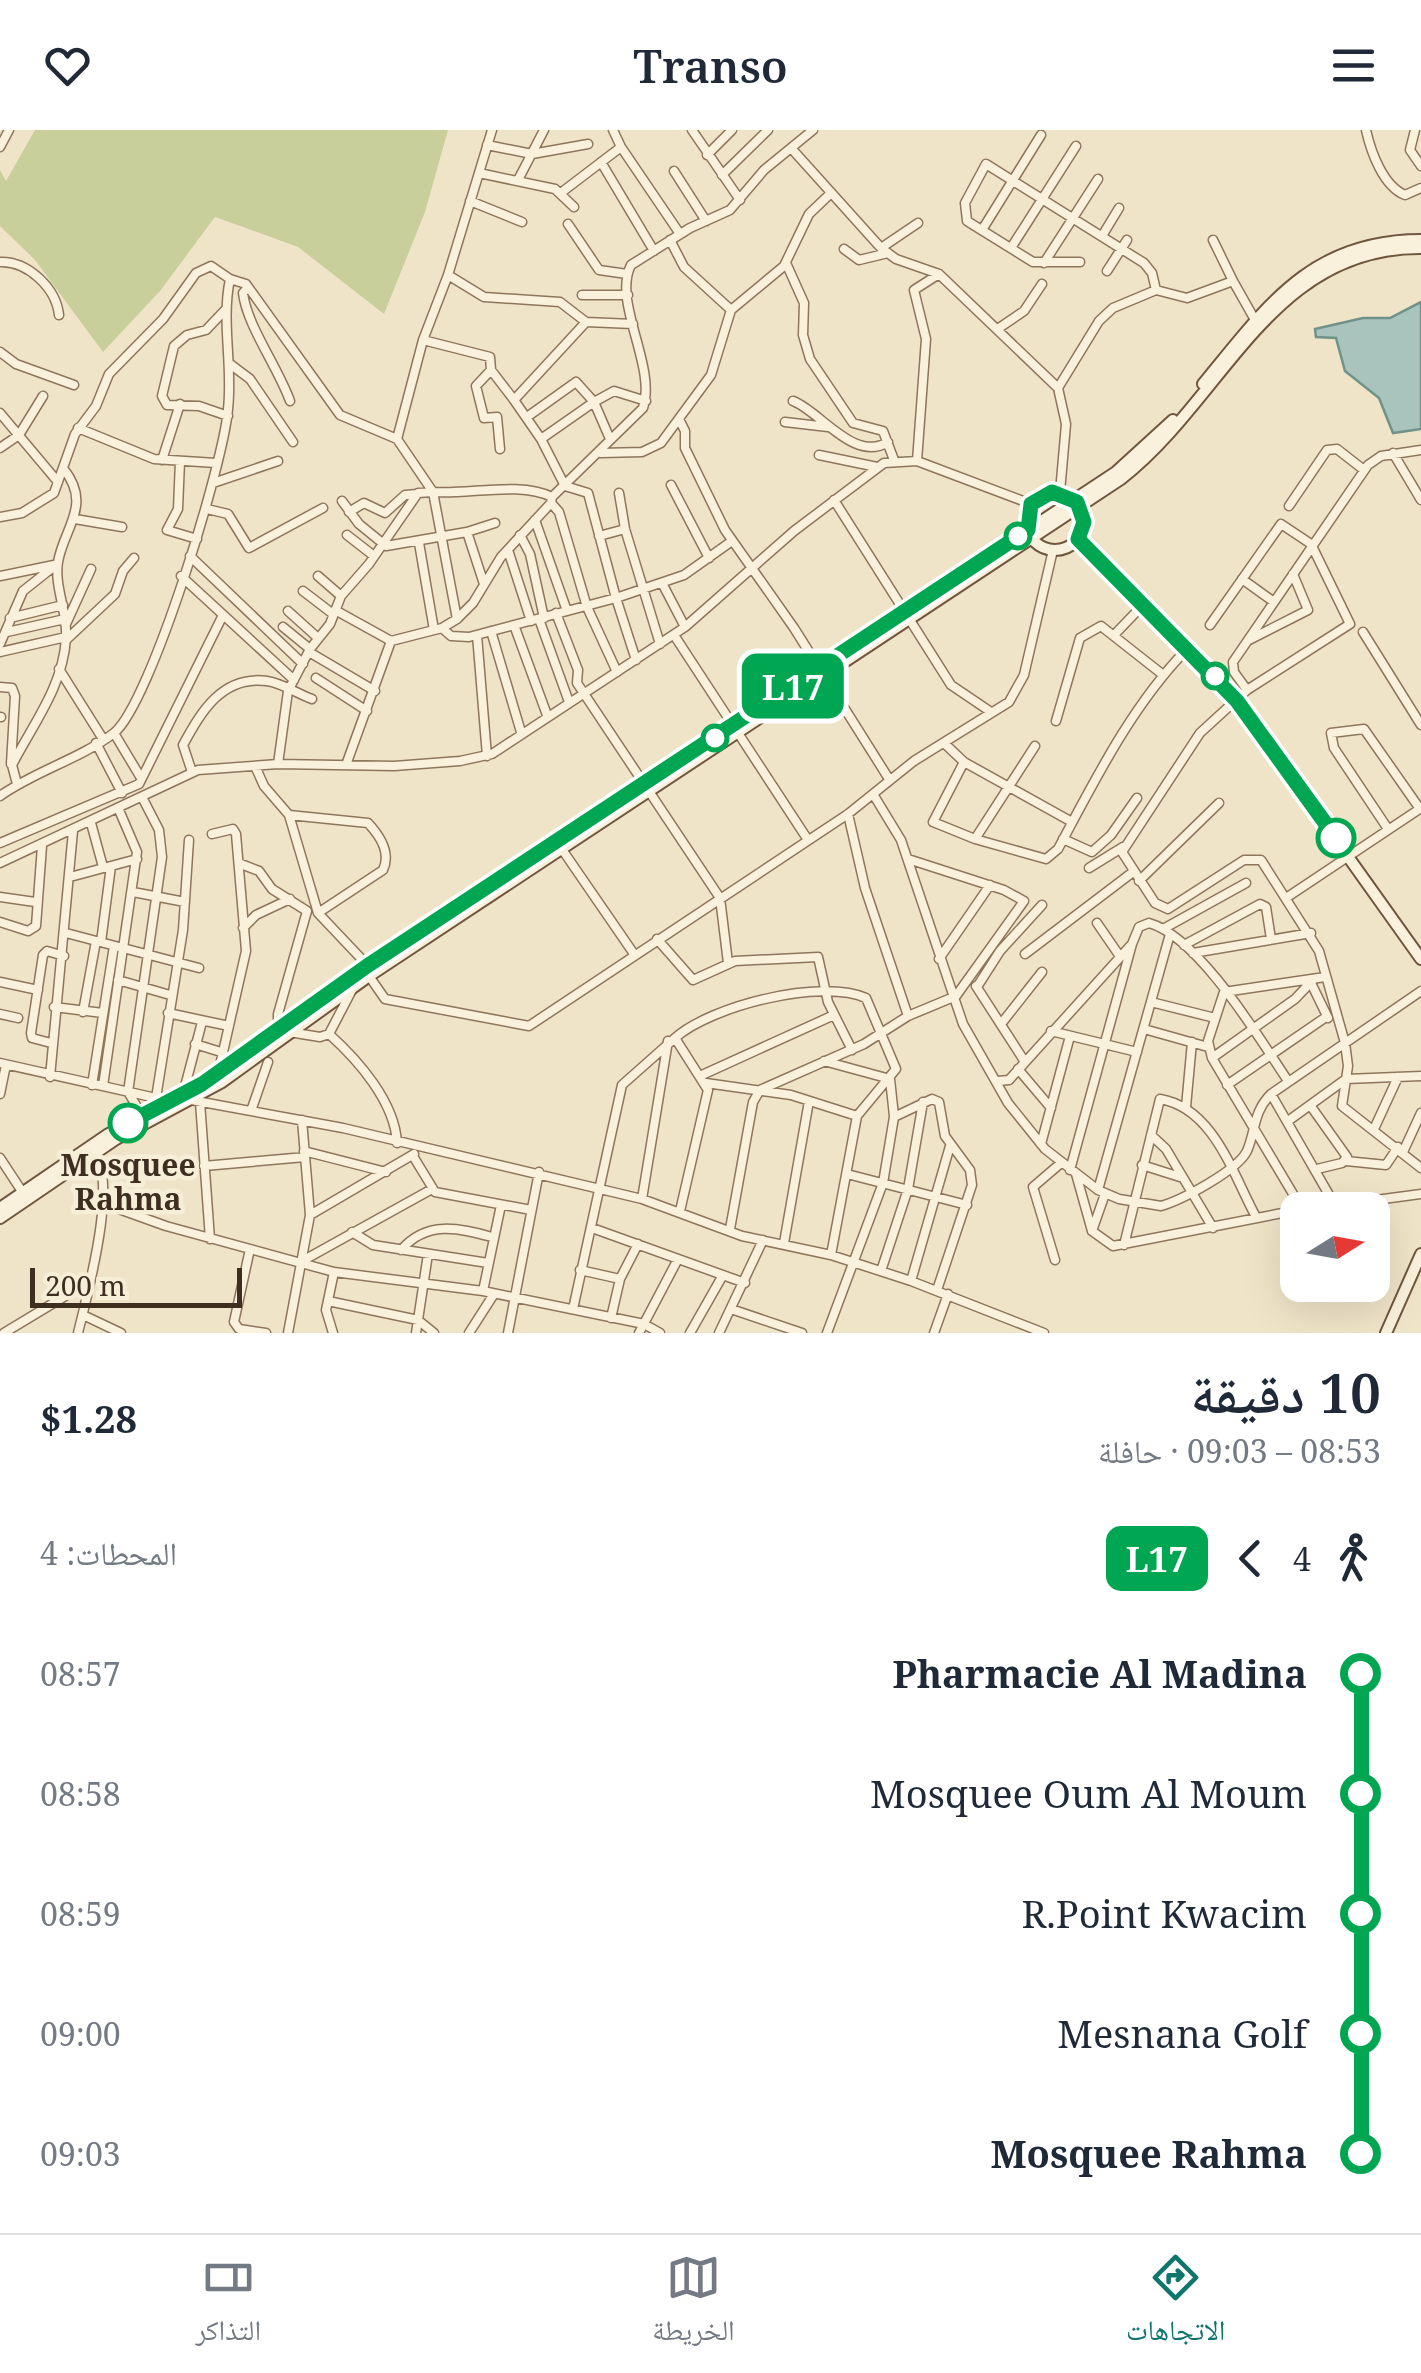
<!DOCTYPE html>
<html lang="ar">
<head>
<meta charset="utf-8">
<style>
  :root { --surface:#fff; --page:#f2f2f3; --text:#1f2937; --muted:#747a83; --line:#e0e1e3; --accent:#0f766e }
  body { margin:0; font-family:"Noto Serif","Noto Naskh Arabic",serif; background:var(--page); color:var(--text); direction:rtl; height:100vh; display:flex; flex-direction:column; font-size:38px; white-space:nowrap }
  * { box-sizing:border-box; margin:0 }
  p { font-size:32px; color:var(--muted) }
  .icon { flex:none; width:55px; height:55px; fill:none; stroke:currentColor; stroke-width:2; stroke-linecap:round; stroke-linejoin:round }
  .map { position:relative; height:1203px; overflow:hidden; direction:ltr }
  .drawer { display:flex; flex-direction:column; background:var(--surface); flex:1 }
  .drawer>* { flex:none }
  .badge { padding:0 20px; border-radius:15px; font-size:35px; line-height:65px }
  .needle { width:65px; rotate:79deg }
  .buttons { position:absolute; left:1280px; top:1062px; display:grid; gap:20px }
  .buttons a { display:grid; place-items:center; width:110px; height:110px; border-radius:20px; background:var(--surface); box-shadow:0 10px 40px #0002; font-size:50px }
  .scale { position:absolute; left:30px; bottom:25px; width:212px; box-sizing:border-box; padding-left:10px; border:5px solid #3d2e20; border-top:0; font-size:28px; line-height:35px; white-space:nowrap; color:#3d2e20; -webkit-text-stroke:8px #f7eed8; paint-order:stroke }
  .map>.badge { position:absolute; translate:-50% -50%; box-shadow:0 0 0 5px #fff }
  .legs { display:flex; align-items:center; gap:15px; height:110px; padding:0 40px; font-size:32px }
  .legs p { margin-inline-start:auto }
  .head { display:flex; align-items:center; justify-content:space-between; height:170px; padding:0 40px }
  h1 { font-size:55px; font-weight:600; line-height:75px }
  ul { padding:0 40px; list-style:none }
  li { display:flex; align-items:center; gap:35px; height:120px; font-size:38px }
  li i { display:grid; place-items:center; width:15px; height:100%; margin:0 12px; background:currentColor }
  li i::after { content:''; width:25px; height:25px; margin:-12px; border:8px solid; border-radius:50%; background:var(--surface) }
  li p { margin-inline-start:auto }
  li:first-child i { background:linear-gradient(#0000 50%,currentColor 0) }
  li:last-child i { background:linear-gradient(currentColor 50%,#0000 0) }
  header { display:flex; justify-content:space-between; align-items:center; height:130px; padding:0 40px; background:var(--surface); font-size:45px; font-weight:600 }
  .tabs { display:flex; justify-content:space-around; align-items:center; height:140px; border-top:2px solid var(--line); background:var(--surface); font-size:28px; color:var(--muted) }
  .tabs a { display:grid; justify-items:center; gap:5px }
  .tabs .current { color:var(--accent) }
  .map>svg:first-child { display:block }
  .green { fill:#c9cf9b }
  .water { fill:#a9c4bc; stroke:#6f938a; stroke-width:2.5 }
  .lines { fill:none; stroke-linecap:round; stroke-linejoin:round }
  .street-casing { stroke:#8d765c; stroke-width:11 }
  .secondary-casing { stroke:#6f573f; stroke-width:14 }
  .street { stroke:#faf1dc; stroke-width:8 }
  .secondary { stroke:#faf1dc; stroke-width:10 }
  .line-1-casing { stroke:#fff; stroke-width:22 }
  .line-1 { stroke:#00a651; stroke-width:15 }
  .stop-1-dot { fill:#fff; stroke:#00a651; stroke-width:5 }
  .labels { text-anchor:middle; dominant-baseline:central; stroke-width:9; stroke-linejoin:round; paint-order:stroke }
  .stop-label { font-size:30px; font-weight:bold; fill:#3d2e20; stroke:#f7eed8 }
</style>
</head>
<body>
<header><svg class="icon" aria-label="menu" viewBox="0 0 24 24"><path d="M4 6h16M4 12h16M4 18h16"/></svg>Transo<svg class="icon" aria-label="heart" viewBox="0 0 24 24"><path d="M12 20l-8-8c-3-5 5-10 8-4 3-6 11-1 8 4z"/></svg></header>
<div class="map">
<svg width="1421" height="1203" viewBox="0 0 1421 1203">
  <rect width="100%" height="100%" fill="#f0e4c8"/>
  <!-- green -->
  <path class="green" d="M35,0h413l-23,82 -41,102 -86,-67 -83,-30 -55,74 -57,61 -68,-92 -35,-34v-56l6,11z"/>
  <!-- water -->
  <path class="water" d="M1421,172v127l-28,4 -14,-35 -34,-27 -9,-33 -20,-1 -1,-8 48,-11h27z"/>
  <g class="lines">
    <defs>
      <path id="street" d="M492,0l-44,145 -25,65 -26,99 36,53c36,3 86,-11 119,5
        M692,0l48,70
        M1366,0c5,22 17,56 39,65l16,-7
        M1415,0l-5,20 11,16
        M487,15l45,9 56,-10
        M0,17l9,-17
        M621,17l59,87
        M791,18l90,100 15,11 43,15 119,114 8,36 -6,68
        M707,25l25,-25
        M601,32l53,89
        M674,41l32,50
        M479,43l76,16 19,18
        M722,45l46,-45
        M518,50l26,-50
        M562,62l59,-45 -8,-17
        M470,71l52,21
        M568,94l31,46 28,4
        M982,100l59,-95
        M1102,106l17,-28
        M670,110l14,27 47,43
        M1213,110l20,41
        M881,118l37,-25
        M1011,118l65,-102
        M844,119l15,11 29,-7
        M0,132c28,-1 56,26 59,53
        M1080,132h-47l-66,-41 -2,-18 21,-39 158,99 8,10 4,17
        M786,133l18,40 -1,32 7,24 43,64 30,8 11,29
        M1044,133l54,-84
        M1107,141l20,-31
        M448,145l36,22 76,5 26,20
        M248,157l-5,6c4,33 35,74 47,108
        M582,165h46
        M226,179l-20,21 -19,5 -13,11 -12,50 5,9 32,1 29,10
        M999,198l25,-17 18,-27
        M423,210l67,17 1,13 23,30
        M0,222l16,12 58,21
        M230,234l20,15 43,63
        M491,240l-15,16 8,32 13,-1 3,32
        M1058,258l41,-67 14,-13 43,-18 31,8 46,-17 22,39
        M793,271c27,10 61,62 95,41
        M0,283l58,69
        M527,287l49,-35 18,20 20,-11 32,10
        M679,289l6,12v17l40,82 69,98 95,151
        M785,292l43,5
        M78,298l76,31 62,4
        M610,309l-16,-37 -53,37 -27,-39 72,-78 47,2
        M0,318l19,-13 24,-39
        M1421,320l-40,6 -13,9 -135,197 1,10 13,18 -47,43 -78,119 33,51 13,6 76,-49h17l58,91 26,92 3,23 -6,40 79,62
        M601,323l41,-1 19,-9 50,-68 20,-65 53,-44 25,-52 21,-20
        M1393,323l28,47
        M819,325l58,12
        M162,330l18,-56
        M180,331l-2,48 -11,21 30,9
        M917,331l9,-122 -12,-49 25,-16
        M213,353l65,-22
        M671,355l38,73
        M619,363l6,36 35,115
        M834,370l117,185 40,27
        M342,371l17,23 27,22 81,-14 17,52
        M551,373l8,9 28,95 30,65
        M1289,376l38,-56 10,-1 27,21
        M207,379l21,5 21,34 74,-40
        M349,382l15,-9 21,10 20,-18 12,-1
        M0,387l22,-4 32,-20 21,-59 21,-28 13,-32 54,-55 33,-46 15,-7 19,13
        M75,389l47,8
        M535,390l32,91
        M467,402l28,-9
        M347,405l27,21
        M520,405l10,19 14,64
        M599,406l26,-7
        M419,413l15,87
        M508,420l23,71
        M190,426l113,108
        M0,446l54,-11
        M181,446l113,104
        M318,446l23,20
        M1242,449l32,23
        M662,453l23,44
        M303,461l30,23
        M335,480l56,31
        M288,481l30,27
        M556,483l22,57 -1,13 143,215 8,65
        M10,488l53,-13
        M539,489l30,83
        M66,494l25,-55
        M514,495l33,90
        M1210,495l71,-101 30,20 39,80 -103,66
        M283,497l27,22
        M442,498l9,8 18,1 147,-39 -28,-105 -23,-7 -24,-47
        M491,501l30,101
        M7,502l58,-13
        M1363,502l58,93
        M1115,504l26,-27
        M477,505l10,121
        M674,505l134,205
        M66,510l49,-46 8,-23 11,-13
        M1249,510l59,-30 -15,-36
        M0,514l23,-53 34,-27
        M0,522l66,-15
        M309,522l66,39
        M636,530l-20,-62 68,-23 48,-34
        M59,539l44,70
        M316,548l51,33
        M0,557l12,1 3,8 -4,68
        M0,587h1
        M1056,591l24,-83 21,-12 61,48
        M114,603l27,45
        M96,613l26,50
        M944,613l20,19 -31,60 42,17
        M1035,616l-60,93 71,20 12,-10c37,-69 73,-142 128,-199
        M964,632l108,60
        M278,634l10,-73 22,-42 20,-25 11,-28 28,-32 49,-71 15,-1 24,127
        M346,635l45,-124 51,-13 15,-9 16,-16 28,-46 50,-54 1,-6 91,-89c14,-41 -31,-106 -12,-143l59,-37 40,-18 34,-40 49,-40
        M255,636l9,20 25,29 29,98 53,56
        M192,642l-9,-27c18,-33 39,-70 84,-64 15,2 31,13 45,18
        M17,654l-5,-19c21,-41 51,-78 54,-127 2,-25 -12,-51 -8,-76 6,-35 35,-57 5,-94
        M873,664l28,46 62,184 45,79 37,46 53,41 21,9 42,7c21,-6 77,-36 86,-55 9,-21 6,-39 24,-57l150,-103
        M0,666c35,-25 80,-37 114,-63 37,-30 110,-271 114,-324 5,-43 -7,-87 2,-130l16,5 94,131 57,24
        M142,667l17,33 3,27 -34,235 17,28
        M848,684l17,74 43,128
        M289,685l79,8c13,14 23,30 15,47l-65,43
        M91,693l12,44
        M1388,699l-54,-81 -3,-15 33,-4 56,80
        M212,704l21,-5 3,5 10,117 -28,123
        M1063,709l29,13 19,-17 26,-37
        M0,713l139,-59 83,-167
        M559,715l75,109
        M0,733l198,-93 80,-6 116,2 66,-5 32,-7 193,-127 109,-96 90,-68 33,-2 114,43
        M241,734l18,7 13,18 35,22 -29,103v10l6,6
        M1089,738l34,-21
        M70,747l67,-18
        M1139,751l80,-78
        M133,762l52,10
        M0,767l35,5
        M1286,768l135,-90
        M0,792l28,9 8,-5 6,-80
        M1097,793l22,32
        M243,798l13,-13 34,-16
        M1163,799l83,-46
        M66,803l133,35
        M657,809l36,41 42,-19 83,-4 10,45 24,48
        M101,812l10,-76
        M1184,815l76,-41 6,3 5,32
        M1193,823l118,-20
        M1025,824l108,-82
        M939,829l51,-74
        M369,846l16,23 144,27 319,-212 66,-53 95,-59 15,-27 29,-125
        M118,850l52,15
        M0,852l38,8
        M1311,853l17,35
        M976,856l49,76
        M977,857l23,-36 42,-46
        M1151,872l64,16
        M54,877l49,6
        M83,882l13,-71
        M168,883l61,13
        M0,884l18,4
        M1001,894l41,-52
        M1144,899l64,18
        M1051,901l86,21
        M289,902l31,5 9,-3 23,-44
        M329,904c29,26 66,68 68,109
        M675,908c36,-32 146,-60 191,-40l30,71 -39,47 -26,139
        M51,913l-19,-5 -1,-5 12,-78 4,-4 17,5
        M195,914l26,8
        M1212,928l83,-59 18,-19
        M824,931l66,18 4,37
        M0,933l156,35
        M1018,939l33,39
        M702,945l132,-60
        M50,947l23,-246
        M998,951l11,-1 123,-136 7,-17 10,-4c50,14 110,115 139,158
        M706,953l85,12 66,21
        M92,955l22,-139
        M1227,955l99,-68
        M103,956l34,-234 -18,-42
        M0,964l6,-29
        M183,964l19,-72
        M1271,964l65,113
        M156,968l27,-168 6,-90
        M191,970l152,28 299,71 100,37 89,19 80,26 133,52
        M200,972l10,137
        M1310,975l37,52 -5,6 -25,6
        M1186,977l6,-65
        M251,981l17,-49
        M1288,991l58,-42 75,-3
        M1374,999l24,-52
        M1151,1005l15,14 47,79
        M1041,1014l29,-108
        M304,1021l82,21
        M1403,1022l18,-39
        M413,1026l22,36 96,18
        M0,1028l25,38
        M1346,1031l40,4 12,-18
        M1142,1035l38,12
        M204,1036l101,-9
        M1070,1040l62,-226
        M847,1044l120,31
        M1076,1044l16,57
        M1098,1060l72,-256
        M1105,1064l-13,37 21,15 185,-36
        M642,1069l26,-158
        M102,1073l64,23 168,46 149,19 161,33 16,9
        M1302,1079l-90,-151 -4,-17 16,-49 101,-15
        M1301,1080l120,-16
        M310,1085l104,-61
        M592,1098l153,55
        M730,1099l23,-127 7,-12 104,-46 44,-28 48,-20 68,-95 -20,-11 -96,-31
        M352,1102l21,13 115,18
        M784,1113l25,-142
        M1124,1115l36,-146c54,9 73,76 96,118
        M250,1119l-16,73 5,7 27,4
        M401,1120c26,-30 57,-22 91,-13
        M304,1130l128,-71
        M1055,1130l-22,-73 28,-24
        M580,1140l40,9
        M881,1141l27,-82 15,-87
        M911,1151l39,-135
        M483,1161l18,-86
        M328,1171l90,19 16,13
        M573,1179l49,-224 53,-47 33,52 -28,121
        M731,1179l71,24
        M83,1185l38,18
        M611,1188l9,-39 18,-35
        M4,1203l86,-52
        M78,1203c10,-42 41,-152 15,-185
        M288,1203l22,-118 -8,-95
        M333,1203l-7,-23 8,-38
        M416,1203l12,-79
        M469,1203l25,-39
        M508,1203l31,-161
        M639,1203l39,-74
        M690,1203l33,-58
        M719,1203l44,-93
        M827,1203l56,-150 11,-66 38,-18 7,3 6,34 25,34 2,15 -35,105
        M934,1203l14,-39"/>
      <path id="secondary" d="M1203,254c64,-78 108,-144 218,-144
        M1026 391a29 29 0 1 1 58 0a29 29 0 1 1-58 0Z
        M1078,409l159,162 184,258
        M0,1078l107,-73 95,-51 165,-118 749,-494 57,-52
        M0,1088l116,-79 106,-57 147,-106 752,-497c104,-81 149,-232 300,-231
        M1386,1203l35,-79"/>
    </defs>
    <!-- street casing -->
    <use href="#street" class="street-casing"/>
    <!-- secondary casing -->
    <use href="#secondary" class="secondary-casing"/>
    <!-- street -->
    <use href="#street" class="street"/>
    <!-- secondary -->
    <use href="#secondary" class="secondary"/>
  </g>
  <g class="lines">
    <defs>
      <path id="line-1" d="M128,993l74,-39 165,-118 661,-436 3,-26 21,-12 25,10 7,20 -6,17 159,162 99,137"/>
    </defs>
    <!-- line-1 casing -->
    <use href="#line-1" class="line-1-casing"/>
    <!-- line-1 -->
    <use href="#line-1" class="line-1"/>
  </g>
  <!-- markers -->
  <g class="stop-1-dot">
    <circle cx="1018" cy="406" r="12"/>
    <circle cx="1215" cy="546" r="12"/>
    <circle cx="715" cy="608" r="12"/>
    <circle cx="1336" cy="708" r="18"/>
    <circle cx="128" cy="993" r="18"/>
  </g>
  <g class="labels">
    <!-- stop labels -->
    <g class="stop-label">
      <text x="128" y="1034">Mosquee<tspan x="128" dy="34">Rahma</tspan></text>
    </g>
  </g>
</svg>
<div class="buttons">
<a><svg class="needle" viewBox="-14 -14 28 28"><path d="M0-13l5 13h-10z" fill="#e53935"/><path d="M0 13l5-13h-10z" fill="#747a83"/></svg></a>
</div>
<div class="scale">200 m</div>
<b class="badge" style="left:793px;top:556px;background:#00a651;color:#fff">L17</b>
</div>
<section class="drawer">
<div class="head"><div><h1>10 دقيقة</h1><p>08:53 – 09:03 · حافلة</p></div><b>$1.28</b></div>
<div class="legs"><svg class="icon" aria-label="walk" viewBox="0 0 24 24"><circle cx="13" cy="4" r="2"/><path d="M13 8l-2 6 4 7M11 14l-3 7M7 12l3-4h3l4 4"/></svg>4<svg class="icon" aria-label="back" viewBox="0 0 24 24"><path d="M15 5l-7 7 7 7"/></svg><b class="badge" style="background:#00a651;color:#fff">L17</b><p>المحطات: 4</p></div>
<ul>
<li><i style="color:#00a651"></i><b>Pharmacie Al Madina</b><p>08:57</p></li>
<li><i style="color:#00a651"></i><span>Mosquee Oum Al Moum</span><p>08:58</p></li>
<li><i style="color:#00a651"></i><span>R.Point Kwacim</span><p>08:59</p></li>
<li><i style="color:#00a651"></i><span>Mesnana Golf</span><p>09:00</p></li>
<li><i style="color:#00a651"></i><b>Mosquee Rahma</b><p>09:03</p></li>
</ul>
</section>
<nav class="tabs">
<a class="current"><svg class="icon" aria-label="directions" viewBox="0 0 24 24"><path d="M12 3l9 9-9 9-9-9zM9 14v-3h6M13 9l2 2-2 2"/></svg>الاتجاهات</a>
<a><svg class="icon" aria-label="map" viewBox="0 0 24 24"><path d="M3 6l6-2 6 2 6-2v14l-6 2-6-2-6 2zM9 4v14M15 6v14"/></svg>الخريطة</a>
<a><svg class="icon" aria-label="tickets" viewBox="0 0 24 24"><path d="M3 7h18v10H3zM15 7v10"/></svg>التذاكر</a>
</nav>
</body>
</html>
